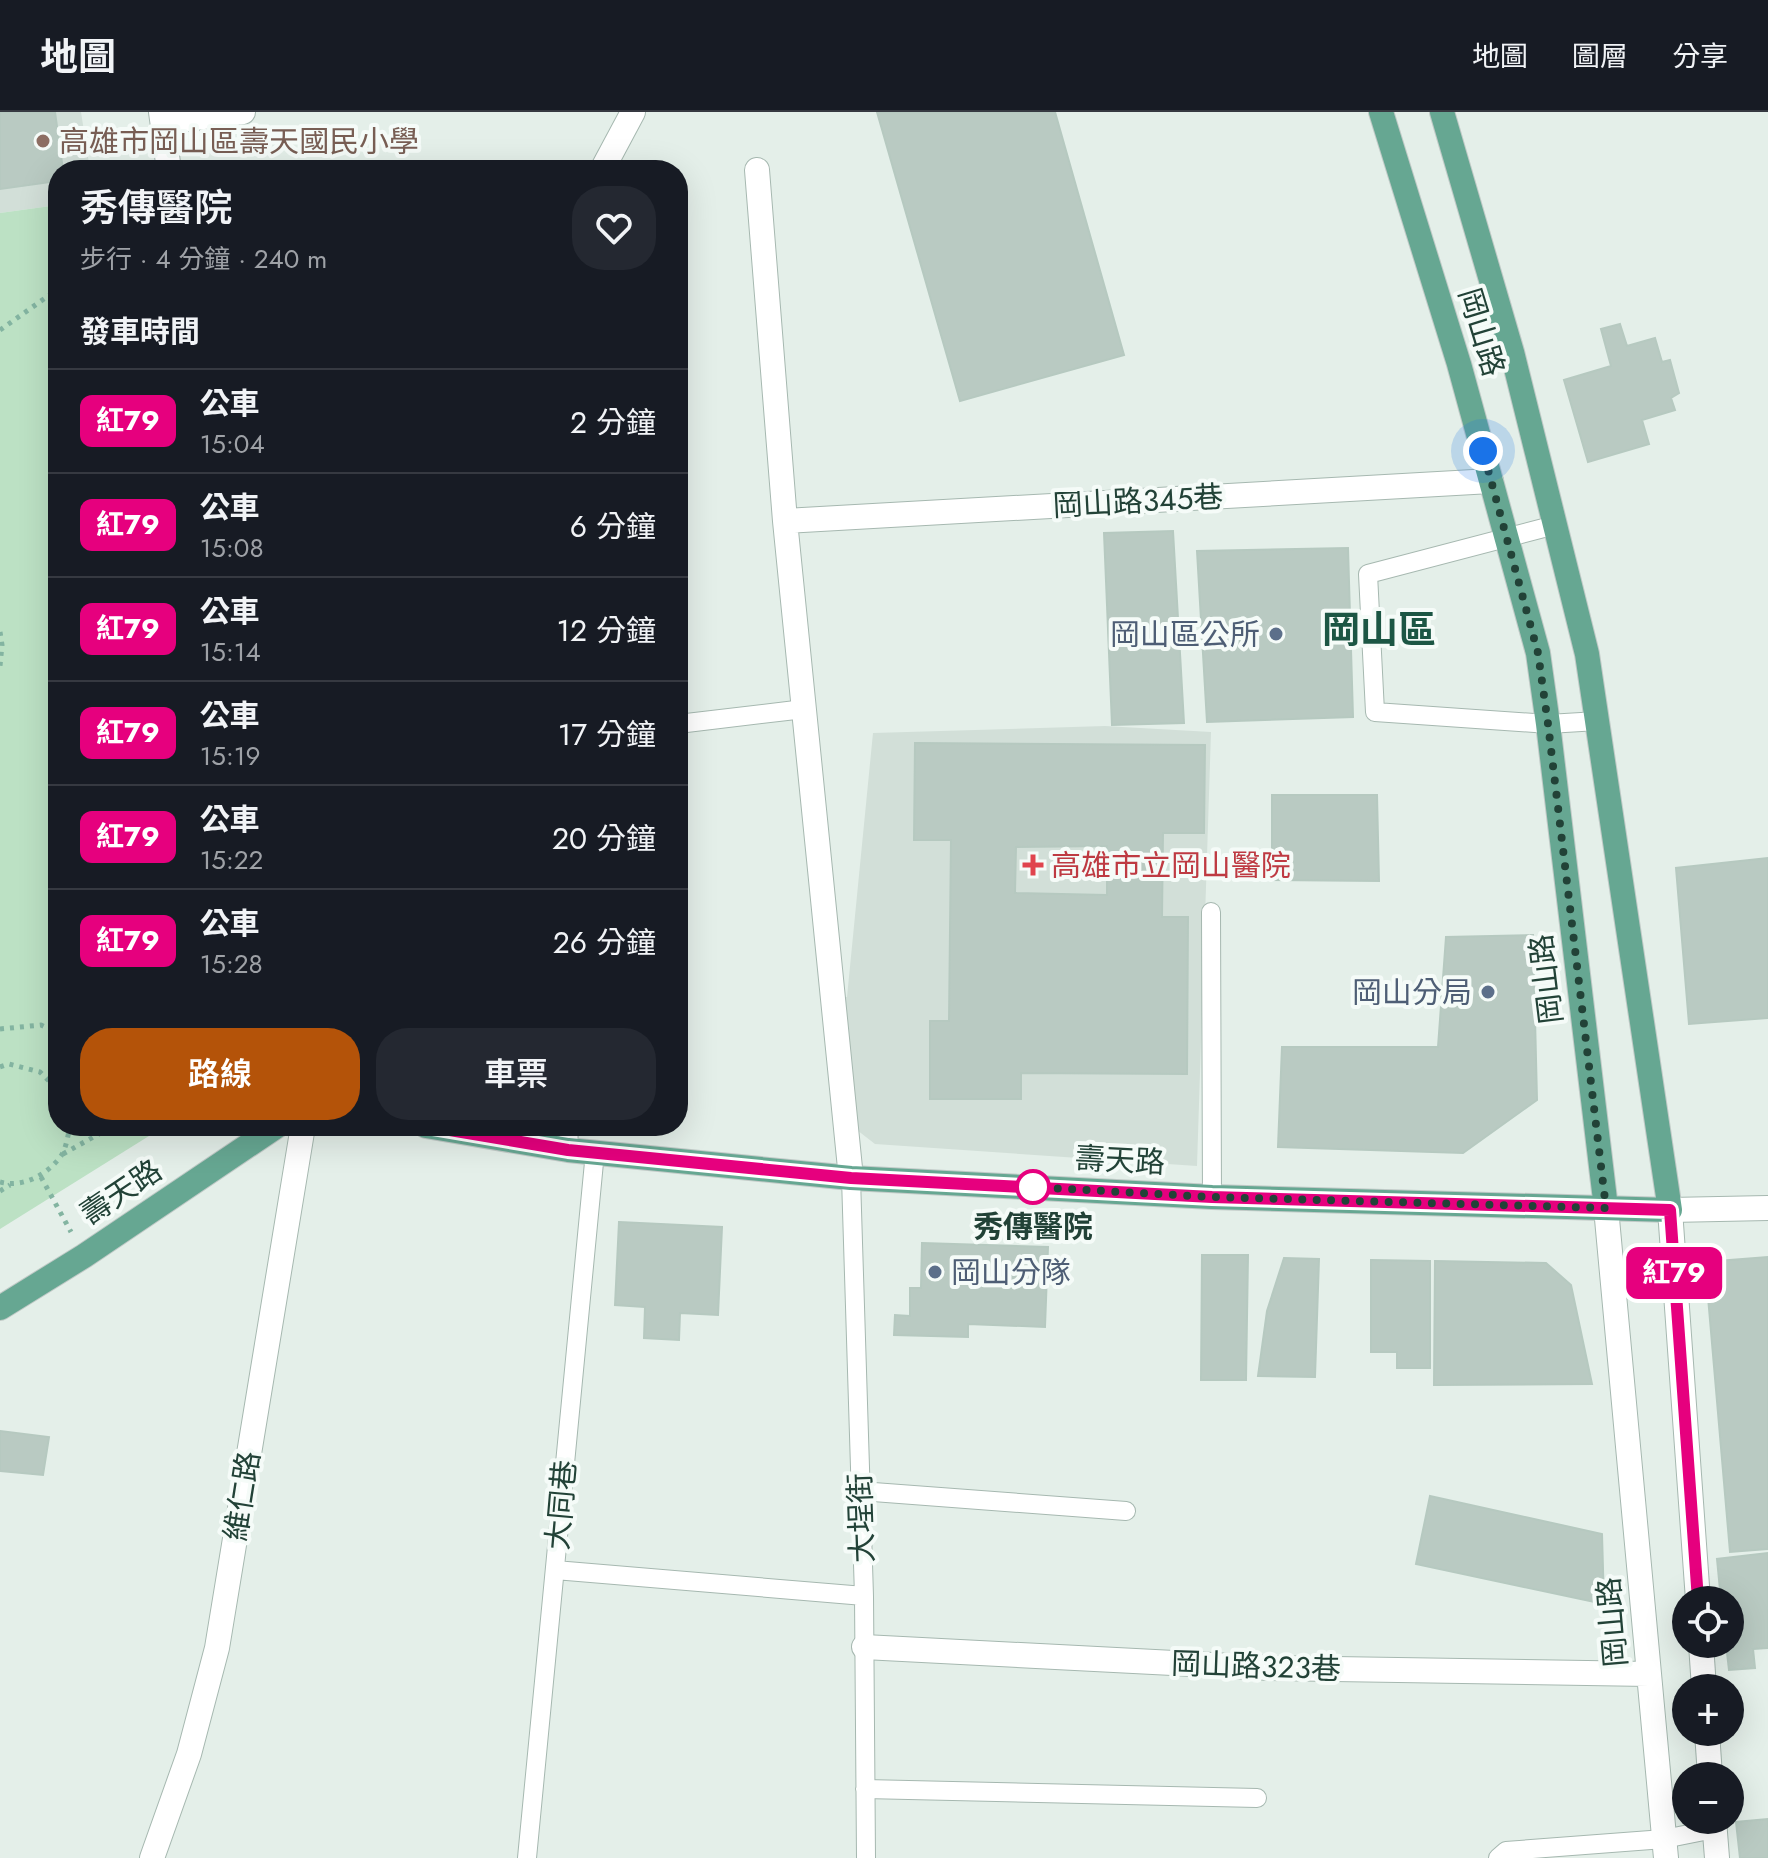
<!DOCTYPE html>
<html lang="zh-TW">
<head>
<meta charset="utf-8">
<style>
  :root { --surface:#171b24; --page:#242831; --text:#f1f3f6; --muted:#9ea1a6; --line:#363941; --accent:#b45309 }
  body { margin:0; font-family:Jost,"Noto Sans TC",sans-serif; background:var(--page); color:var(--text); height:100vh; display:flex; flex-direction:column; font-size:30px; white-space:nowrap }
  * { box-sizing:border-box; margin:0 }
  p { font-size:26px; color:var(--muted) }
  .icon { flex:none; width:44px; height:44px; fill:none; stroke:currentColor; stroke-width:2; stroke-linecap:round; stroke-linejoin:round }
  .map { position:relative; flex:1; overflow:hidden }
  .side { position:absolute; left:48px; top:48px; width:640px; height:976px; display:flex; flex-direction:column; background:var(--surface); border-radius:32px; box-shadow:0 8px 32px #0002 }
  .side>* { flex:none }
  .badge { padding:0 16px; border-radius:12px; font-size:28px; line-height:52px }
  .buttons { position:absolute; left:1672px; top:1474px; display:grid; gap:16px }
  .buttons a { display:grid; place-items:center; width:72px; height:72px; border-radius:50%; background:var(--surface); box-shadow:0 8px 32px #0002; font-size:40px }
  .you { position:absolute; width:40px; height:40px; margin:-20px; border:6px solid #fff; border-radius:50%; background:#1a73e8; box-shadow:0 0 0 12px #1a73e833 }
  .map>.badge { position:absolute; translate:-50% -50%; box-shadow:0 0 0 4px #fff }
  h2 { padding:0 32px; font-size:30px; line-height:72px }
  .round { display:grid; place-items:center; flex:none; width:84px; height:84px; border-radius:32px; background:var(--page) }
  .summary { display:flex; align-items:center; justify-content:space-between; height:136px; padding:0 32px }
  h1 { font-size:38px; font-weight:600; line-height:60px }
  .button { display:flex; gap:16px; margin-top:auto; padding:16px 32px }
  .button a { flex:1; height:92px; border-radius:32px; background:var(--accent); color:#fff; font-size:32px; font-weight:600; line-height:92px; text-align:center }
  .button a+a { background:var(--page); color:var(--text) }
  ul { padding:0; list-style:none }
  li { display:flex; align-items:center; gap:24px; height:104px; padding:0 32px; border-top:2px solid var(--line) }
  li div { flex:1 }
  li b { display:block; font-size:30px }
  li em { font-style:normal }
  li .badge { min-width:88px; font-weight:700; text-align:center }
  header { display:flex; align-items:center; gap:48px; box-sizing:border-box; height:112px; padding:0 40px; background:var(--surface); border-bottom:2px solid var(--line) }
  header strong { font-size:38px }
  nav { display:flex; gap:44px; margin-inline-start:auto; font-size:28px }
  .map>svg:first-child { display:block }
  .built { fill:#d2dfd8 }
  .green { fill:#bce1c4 }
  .building { fill:#b9cac2; stroke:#b6c9c0; stroke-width:2; fill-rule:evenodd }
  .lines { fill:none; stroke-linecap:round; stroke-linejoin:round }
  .service-casing { stroke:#a6b8b0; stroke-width:20 }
  .minor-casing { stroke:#a6b8b0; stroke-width:26 }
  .primary-casing { stroke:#c1cac7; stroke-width:26 }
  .path { stroke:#83b4a1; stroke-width:5; stroke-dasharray:4 6; stroke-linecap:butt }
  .service { stroke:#fff; stroke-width:18 }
  .minor { stroke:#fff; stroke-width:24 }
  .primary { stroke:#66a792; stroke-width:24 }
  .line-casing { stroke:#fff; stroke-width:18 }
  .line { stroke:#e6007e; stroke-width:12 }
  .walk { stroke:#224237; stroke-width:8; stroke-dasharray:0 14.4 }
  .education-dot { fill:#8d6e63; stroke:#f5fbf8; stroke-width:3 }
  .service-dot { fill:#5c6f8a; stroke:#f5fbf8; stroke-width:3 }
  .health-dot { fill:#e0444e; stroke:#f5fbf8; stroke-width:3 }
  .stop-dot { fill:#fff; stroke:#e6007e; stroke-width:4 }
  .labels { text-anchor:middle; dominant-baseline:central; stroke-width:8; stroke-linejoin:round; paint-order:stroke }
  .education-label { font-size:30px; fill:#785e54; stroke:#f5fbf8; text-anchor:start }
  .street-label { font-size:30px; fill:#224237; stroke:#f5fbf8 }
  .service-label { font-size:30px; fill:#4e5e75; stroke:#f5fbf8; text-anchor:end }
  .health-label { font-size:30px; fill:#be3a42; stroke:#f5fbf8; text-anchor:start }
  .stop-label { font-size:30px; font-weight:bold; fill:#224237; stroke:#f5fbf8 }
  .district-label { font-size:38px; font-weight:bold; fill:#1c5644; stroke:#f5fbf8 }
</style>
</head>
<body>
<header>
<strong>地圖</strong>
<nav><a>地圖</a><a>圖層</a><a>分享</a></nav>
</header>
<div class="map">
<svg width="1768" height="1746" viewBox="0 0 1768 1746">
  <rect width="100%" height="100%" fill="#e4efe9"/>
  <!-- built -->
  <path class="built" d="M0,0h81l9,58h-32v35l-58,8z
    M1105,614l106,6 -14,434 -322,-22 -18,-14 -21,-133h11l26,-264z"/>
  <!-- green -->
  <path class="green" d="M58,93v921h107l-165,103v-1016z"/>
  <!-- building -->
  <path class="building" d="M0,0h55l8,58h-5v11l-58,8z
    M877,0h178l69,243 -164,46z
    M1620,212l7,22 28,-8 7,24 8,-2 9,33 -8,5 4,12 -33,10 7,24 -61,18 -24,-82 47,-14 -10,-37z
    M1173,419l11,192 -72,2 -8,-192z
    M1348,436l5,169 -146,5 -10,-171z
    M915,631l290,2 -1,88h-41l-1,84h26l-1,157 -166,-1v26h-91v-78h19l2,-181h-37zM1107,734v49l-92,-2 1,-46z
    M1272,683h105l2,86 -107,-1z
    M1768,746v160l-79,6 -13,-156z
    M1533,823l4,165 -74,53 -185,-6 4,-100h156l8,-110z
    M619,1110l103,5 -4,88 -38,-2 -1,27 -35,-2 1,-31 -30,-2z
    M922,1131l126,4 -3,80 -77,-3v13l-74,-2 1,-20 15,1v-28h11z
    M1202,1143h46l-2,125h-45z
    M1768,1145v292l-38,3 -25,-290z
    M1284,1146l35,1 -4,118 -57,-1 9,-65z
    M1371,1148l59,1v107h-33v-16h-26z
    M1435,1149l111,2 25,22 21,99 -158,1z
    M0,1319l49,6 -6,38 -43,-4z
    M1430,1384l172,38 2,70 -188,-40z
    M1768,1441v95l-15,1 2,19 -26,2 -3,-26h4v-44h-9l-4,-41z
    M1768,1707v39h-28l-4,-36z"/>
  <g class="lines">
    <defs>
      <path id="service" d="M1555,413l-187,49 7,138 173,12 50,-3
        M678,612l126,-15
        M1211,800l1,285
        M568,1038l1,-24
        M851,1066l13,418 2,262
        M860,1379l266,20
        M555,1458l309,26
        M865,1677l392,9
        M527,1746l68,-706
        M1498,1746l8,-7 158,-12 50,-10"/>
      <path id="minor" d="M161,0l8,58
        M163,10l80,-10
        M602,58l31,-58
        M757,58l28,351
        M851,1066l-66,-657 706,-40
        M1606,1096l60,650
        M1698,1488l-28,-390 98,-2
        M1701,1532l3,44
        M864,1535l406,21 379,6
        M1707,1620l3,44
        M1714,1708l3,38
        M152,1746l37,-104 28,-106 86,-522"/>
      <path id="primary" d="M1381,0l78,252 32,117 47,172 10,71 58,484
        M426,1014l142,24 283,28 361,19 458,13 -83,-556 -75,-302 -70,-240
        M0,1196l84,-52 193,-130"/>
    </defs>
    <!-- service casing -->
    <use href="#service" class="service-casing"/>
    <!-- minor casing -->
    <use href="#minor" class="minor-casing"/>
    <!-- primary casing -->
    <use href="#primary" class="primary-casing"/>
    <!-- path -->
    <path class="path" d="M0,218l58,-41
      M0,520l2,13 -2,21
      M0,917l41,-4 17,8
      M0,955l9,-3 31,8 18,18
      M63,1042l50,-28
      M41,1065l30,55
      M0,1070c23,6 47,-7 61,-26 5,-7 7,-21 9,-30
      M0,1079l10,-6"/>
    <!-- service -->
    <use href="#service" class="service"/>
    <!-- minor -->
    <use href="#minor" class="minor"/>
    <!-- primary -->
    <use href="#primary" class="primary"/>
  </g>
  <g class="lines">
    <defs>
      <path id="line" d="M426,1014l142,24 283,28 361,19 458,13 28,390"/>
    </defs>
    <!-- line casing -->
    <use href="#line" class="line-casing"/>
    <!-- line -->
    <use href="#line" class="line"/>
    <!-- walk -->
    <path class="walk" d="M1033,1075h-2l181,10 394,11 -58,-484 -10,-71 -55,-202"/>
  </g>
  <!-- markers -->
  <circle class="education-dot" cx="43" cy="29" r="8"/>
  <g class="service-dot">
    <circle cx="1276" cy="522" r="8"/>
    <circle cx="1488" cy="880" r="8"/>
    <circle cx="935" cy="1160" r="8"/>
  </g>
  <path class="health-dot" d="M1029 741h8v8h8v8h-8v8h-8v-8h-8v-8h8z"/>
  <circle class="stop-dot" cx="1033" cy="1075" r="16"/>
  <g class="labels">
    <!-- education labels -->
    <g class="education-label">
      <text x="59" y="29">高雄市岡山區壽天國民小學</text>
    </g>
    <!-- street labels -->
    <g class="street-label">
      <text transform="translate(1482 220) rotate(73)">岡山路</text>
      <text transform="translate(1138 389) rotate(-3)">岡山路345巷</text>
      <text transform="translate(1546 867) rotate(-97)">岡山路</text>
      <text transform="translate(1120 1048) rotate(3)">壽天路</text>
      <text transform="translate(121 1080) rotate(-34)">壽天路</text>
      <text transform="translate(242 1384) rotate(-81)">維仁路</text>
      <text transform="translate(561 1393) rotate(-85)">大同巷</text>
      <text transform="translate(861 1406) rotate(-92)">大埕街</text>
      <text transform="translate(1612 1510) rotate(-95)">岡山路</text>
      <text transform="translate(1256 1554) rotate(2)">岡山路323巷</text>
    </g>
    <!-- service labels -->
    <g class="service-label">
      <text x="1260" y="522">岡山區公所</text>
      <text x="1472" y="880">岡山分局</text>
      <text x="951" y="1160" text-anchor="start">岡山分隊</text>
    </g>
    <!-- health labels -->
    <g class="health-label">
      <text x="1051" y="753">高雄市立岡山醫院</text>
    </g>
    <!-- stop labels -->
    <g class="stop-label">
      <text x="1033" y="1114">秀傳醫院</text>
    </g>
    <!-- district labels -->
    <g class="district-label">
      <text x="1379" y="517">岡山區</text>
    </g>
  </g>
</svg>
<div class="buttons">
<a><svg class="icon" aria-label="locate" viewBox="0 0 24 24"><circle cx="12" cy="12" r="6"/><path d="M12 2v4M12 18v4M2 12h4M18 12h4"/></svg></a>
<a>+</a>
<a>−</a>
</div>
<div class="you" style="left:1483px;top:339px"></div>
<b class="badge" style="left:1674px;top:1161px;background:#e6007e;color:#fff">紅79</b>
<section class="side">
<div class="summary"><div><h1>秀傳醫院</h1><p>步行 · 4 分鐘 · 240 m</p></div><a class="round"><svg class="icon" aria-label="heart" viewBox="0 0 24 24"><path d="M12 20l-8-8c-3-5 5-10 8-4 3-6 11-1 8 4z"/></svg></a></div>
<h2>發車時間</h2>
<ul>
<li><span class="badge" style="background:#e6007e;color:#fff">紅79</span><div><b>公車</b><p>15:04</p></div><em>2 分鐘</em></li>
<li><span class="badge" style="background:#e6007e;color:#fff">紅79</span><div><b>公車</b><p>15:08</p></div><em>6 分鐘</em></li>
<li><span class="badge" style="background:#e6007e;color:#fff">紅79</span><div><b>公車</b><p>15:14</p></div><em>12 分鐘</em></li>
<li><span class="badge" style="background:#e6007e;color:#fff">紅79</span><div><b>公車</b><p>15:19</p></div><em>17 分鐘</em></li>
<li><span class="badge" style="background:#e6007e;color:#fff">紅79</span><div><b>公車</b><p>15:22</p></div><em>20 分鐘</em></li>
<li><span class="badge" style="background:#e6007e;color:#fff">紅79</span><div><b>公車</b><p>15:28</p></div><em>26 分鐘</em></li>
</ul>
<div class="button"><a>路線</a><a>車票</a></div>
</section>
</div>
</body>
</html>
